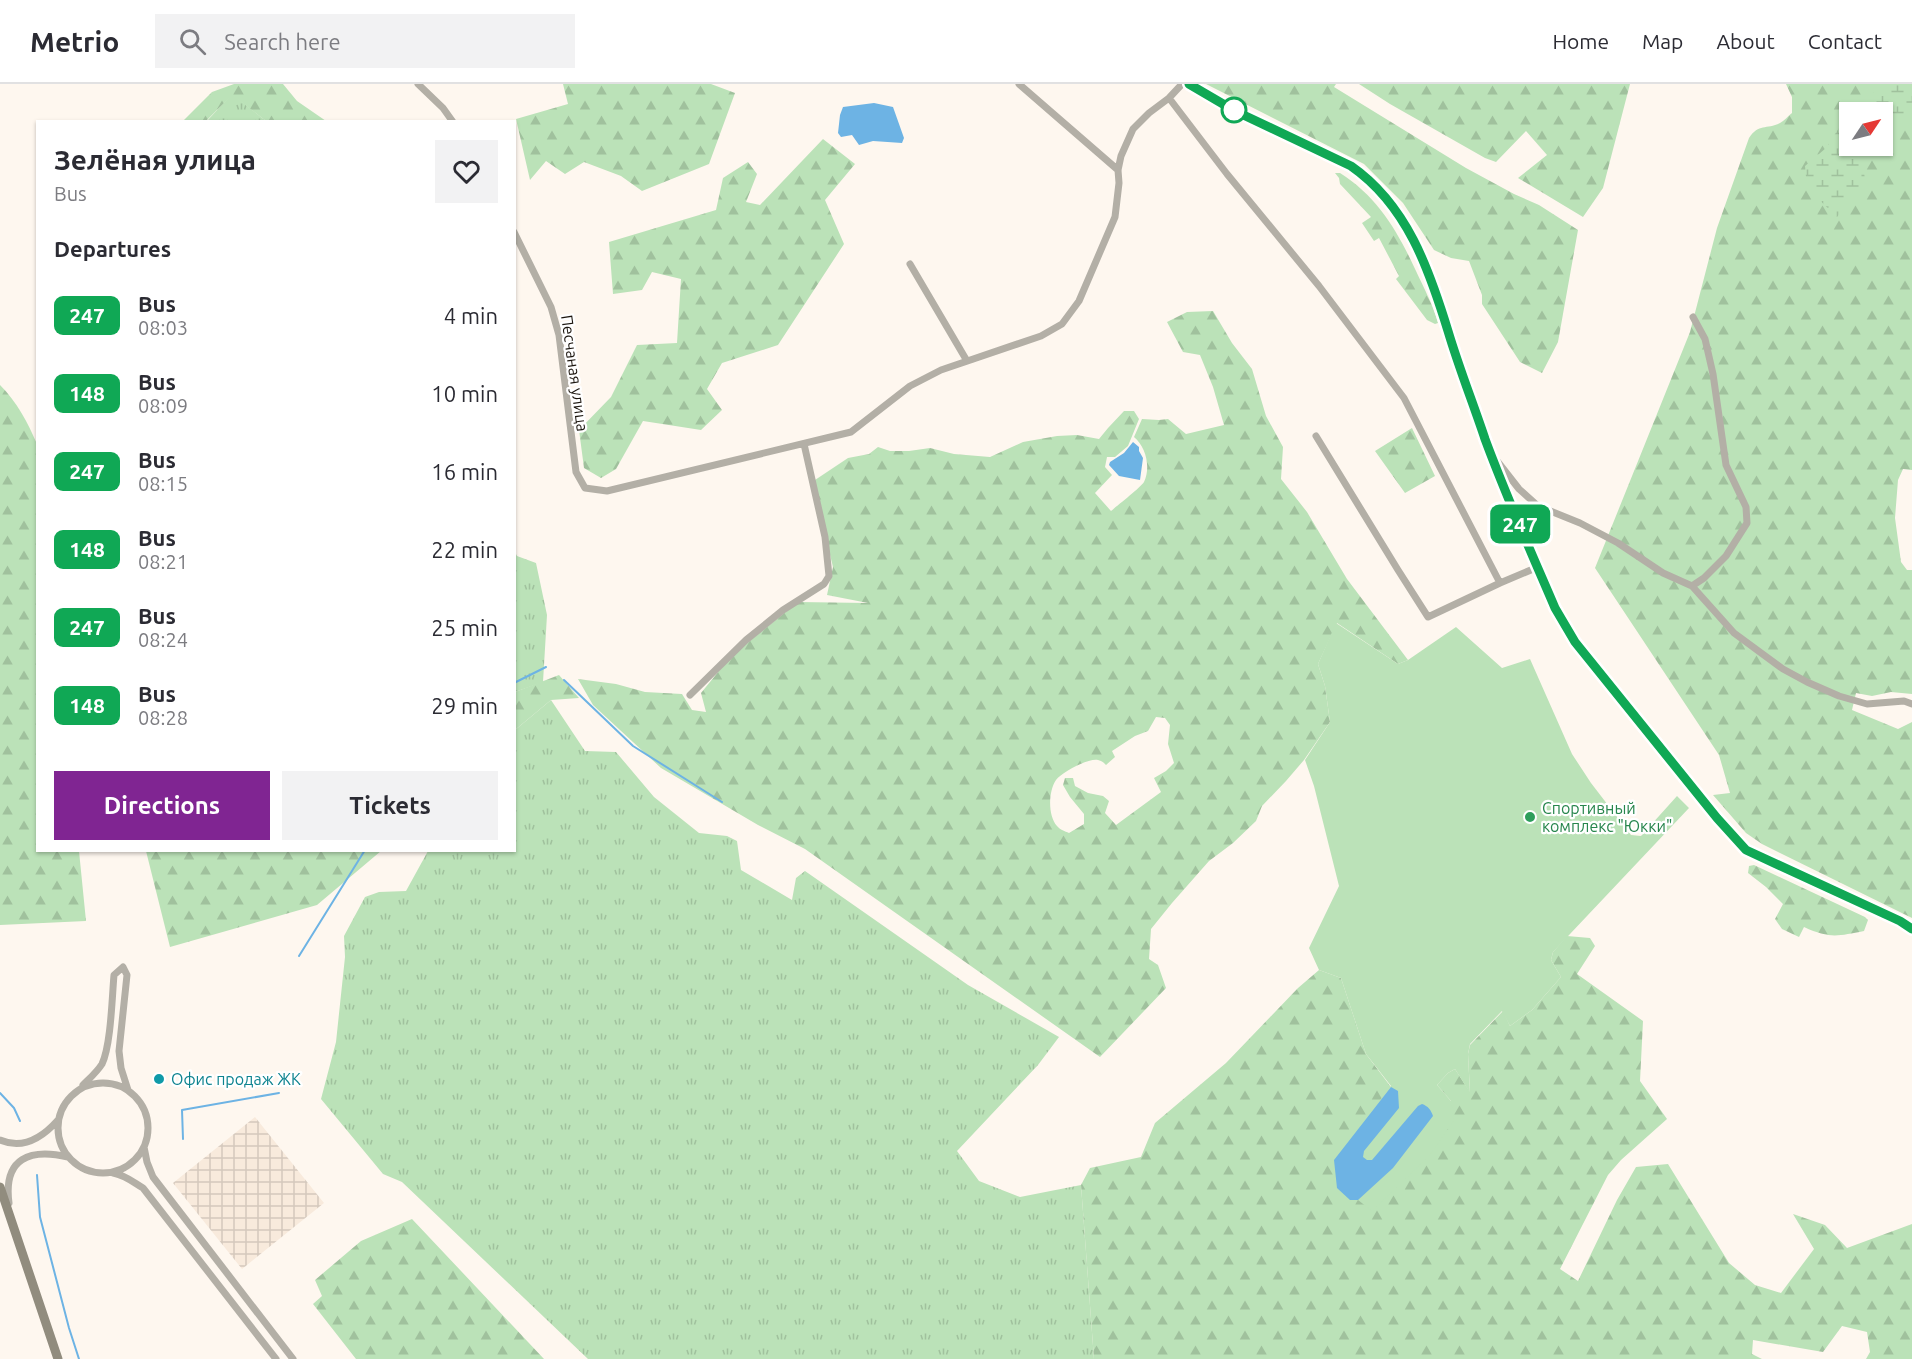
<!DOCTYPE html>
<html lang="en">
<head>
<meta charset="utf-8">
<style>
  :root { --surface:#fff; --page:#f2f2f3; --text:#2b2b33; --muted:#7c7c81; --line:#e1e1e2; --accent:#802592 }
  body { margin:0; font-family:Ubuntu,sans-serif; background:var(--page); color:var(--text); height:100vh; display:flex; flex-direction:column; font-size:22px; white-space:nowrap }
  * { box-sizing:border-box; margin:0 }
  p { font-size:20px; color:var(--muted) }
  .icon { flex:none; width:33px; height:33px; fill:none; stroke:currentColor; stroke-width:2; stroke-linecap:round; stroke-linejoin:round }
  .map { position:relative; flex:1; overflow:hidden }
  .drawer { position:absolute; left:36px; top:36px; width:480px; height:732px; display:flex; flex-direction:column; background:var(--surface); border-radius:0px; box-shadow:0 2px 4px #0004 }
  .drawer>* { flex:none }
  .badge { padding:0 12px; border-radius:9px; font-size:21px; line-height:39px }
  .needle { width:39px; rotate:55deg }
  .buttons { position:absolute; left:1839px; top:18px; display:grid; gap:12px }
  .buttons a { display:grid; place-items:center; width:54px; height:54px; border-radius:0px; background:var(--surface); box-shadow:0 2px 4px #0004; font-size:30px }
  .map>.badge { position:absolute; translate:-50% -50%; box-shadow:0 0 0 3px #fff }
  h2 { padding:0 18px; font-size:22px; line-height:54px }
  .round { display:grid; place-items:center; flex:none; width:63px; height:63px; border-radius:0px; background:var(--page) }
  .overview { display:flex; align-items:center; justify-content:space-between; height:102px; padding:0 18px }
  h1 { font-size:28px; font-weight:700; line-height:45px }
  .primary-button { display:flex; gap:12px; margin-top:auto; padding:12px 18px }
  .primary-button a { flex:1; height:69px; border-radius:0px; background:var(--accent); color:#fff; font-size:24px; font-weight:700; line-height:69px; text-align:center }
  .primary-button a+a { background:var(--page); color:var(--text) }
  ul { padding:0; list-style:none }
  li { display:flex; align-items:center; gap:18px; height:78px; padding:0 18px }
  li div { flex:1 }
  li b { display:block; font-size:22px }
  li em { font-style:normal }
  li .badge { min-width:66px; font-weight:700; text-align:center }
  header { display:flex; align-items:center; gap:36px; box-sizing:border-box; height:84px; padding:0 30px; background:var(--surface); border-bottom:2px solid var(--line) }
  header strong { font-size:28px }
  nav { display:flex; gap:33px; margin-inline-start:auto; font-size:21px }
  .search { width:420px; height:54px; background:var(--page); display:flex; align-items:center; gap:15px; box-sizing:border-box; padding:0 21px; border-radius:0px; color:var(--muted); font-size:22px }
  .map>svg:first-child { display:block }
  .industrial { fill:url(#industrial-grid) }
  .grass { fill:url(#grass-tufts) }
  .forest { fill:url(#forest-firs); fill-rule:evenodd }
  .wetland { fill:url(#wetland-marsh) }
  .garden { fill:#bbe2b8 }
  .water { fill:#6db3e4 }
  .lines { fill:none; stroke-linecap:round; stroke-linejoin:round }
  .stream { stroke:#6db3e4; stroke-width:2 }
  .street { stroke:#b3afa6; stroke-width:7 }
  .secondary { stroke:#918c7e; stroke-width:9 }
  .line-casing { stroke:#fff; stroke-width:14 }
  .line { stroke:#10a855; stroke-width:9 }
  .stop-dot { fill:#fff; stroke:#10a855; stroke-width:3 }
  .leisure-dot { fill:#2e9e5b; stroke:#fff; stroke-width:2 }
  .culture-dot { fill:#0f9aa8; stroke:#fff; stroke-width:2 }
  .labels { text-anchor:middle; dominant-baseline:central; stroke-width:4.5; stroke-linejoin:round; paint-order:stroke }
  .street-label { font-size:16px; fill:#1b150e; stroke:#fff }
  .leisure-label { font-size:16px; fill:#27864d; stroke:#fff; text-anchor:start }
  .culture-label { font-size:16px; fill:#0d838f; stroke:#fff; text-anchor:start }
</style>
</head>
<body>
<header>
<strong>Metrio</strong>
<div class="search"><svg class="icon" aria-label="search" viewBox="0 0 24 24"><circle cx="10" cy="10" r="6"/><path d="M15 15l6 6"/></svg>Search here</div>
<nav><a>Home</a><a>Map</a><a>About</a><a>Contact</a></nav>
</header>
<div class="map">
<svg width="1912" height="1275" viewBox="0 0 1912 1275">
  <defs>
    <pattern id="industrial-grid" width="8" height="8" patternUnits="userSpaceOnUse" patternTransform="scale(1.5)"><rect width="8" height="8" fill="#f8eadc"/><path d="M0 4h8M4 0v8" fill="none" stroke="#d4c8bc"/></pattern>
    <pattern id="grass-tufts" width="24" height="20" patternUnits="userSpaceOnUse" patternTransform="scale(1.5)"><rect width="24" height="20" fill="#bbe2b8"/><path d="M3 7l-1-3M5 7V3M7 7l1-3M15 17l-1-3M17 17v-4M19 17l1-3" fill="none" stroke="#a0c19d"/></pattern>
    <pattern id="forest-firs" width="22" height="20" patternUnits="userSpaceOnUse" patternTransform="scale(1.5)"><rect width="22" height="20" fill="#bbe2b8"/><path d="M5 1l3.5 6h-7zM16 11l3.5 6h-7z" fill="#a0c19d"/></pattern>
    <pattern id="wetland-marsh" width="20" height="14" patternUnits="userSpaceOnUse" patternTransform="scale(1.5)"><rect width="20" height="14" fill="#bbe2b8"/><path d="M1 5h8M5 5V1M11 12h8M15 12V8" fill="none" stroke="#a0c19d"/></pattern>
  </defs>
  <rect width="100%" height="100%" fill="#fef7ef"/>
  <!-- industrial -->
  <path class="industrial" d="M255,1033l69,86 -82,66 -69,-86z"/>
  <!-- grass -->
  <path class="grass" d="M232,10l34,27 -60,1z
    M514,466l3,6 19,7 11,52 -4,67 -28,10z
    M551,616l34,51 31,1 38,45 45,36 28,3 10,5 4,29 51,30 4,-22 9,-7 163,114 91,52 -21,28 -81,86 22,30 41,16 61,-12 13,174h-506l-186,-177 -19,-8 -62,-75 15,-57 9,-85 -1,-21 21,-39 14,-5 27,-1 22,-40 86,-1 1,-120z"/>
  <!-- forest -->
  <path class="forest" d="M234,0h49l14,17 29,20h-60l-34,-26 -26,26h-23l29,-29z
    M563,0h148l24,9 -26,71 -67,27 -21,-15 -37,-14 -19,12 -19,-13 -16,19 -14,-61 52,-15z
    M1206,0h130l-2,3 132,81 48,26 25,11 39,25 -20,112 -16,31 -22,-11 -38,-58v-9l-13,-34 -18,-3 -17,-8 -31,-47 -39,-39z
    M1359,0h271l-27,104 -20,29 -65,-39 29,-23 -21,-24 -30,31 -11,-4 -95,-54z
    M1786,0h126v386l-9,-1 -5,11 -3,38 6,44 6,8h5v124l-21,-2 -19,4 -16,-3 -4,17 46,19 14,-7v196l-150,-74 -16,-11 -33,-38 17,-2 -11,-38 -124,-187 95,-236 27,-104 32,-90c10,-15 17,-8 31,-15 4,-2 8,-7 12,-10v-16zM1850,28h32v34h-32z
    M823,55l32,25 -30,36 19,44 -66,101 -56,18 -15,26 15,21 -21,20 -58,-9 -27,48 -15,9 -17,-10 -5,-38 32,-33 26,-52 40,-2 4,-64 -29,-7 -10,18 -29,4 -4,-52 107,-32 7,-32 25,-16 9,12 -11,28 14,3z
    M1335,89h5c38,24 58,59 76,98 8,17 17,34 22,52l-3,1 -8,-4 -31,-41 3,-3 -20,-38 -5,3 -12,-18 9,-6 -31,-33 -1,-6z
    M1213,227l19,32 20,26 14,47 17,31 -2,32 26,33 40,67 61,81 -10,4 -61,-41 -19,41 7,22 5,36 -26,38 -18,21 -24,25 -6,15 -23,22 -24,18 -37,42 -21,26 -2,30 9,6 8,23 -66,69 -295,-208 -47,-24 -97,-57 -68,-63 -15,-26 38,5 29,8 37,2 10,16 14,2 -5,-19 31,-38 66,-53 70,1 -41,-8 6,-28 -21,-85 36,-24 21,-4 9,-7 12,4h19l21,-3 24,6 36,3 33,-15 34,-6 20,-1 22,4 9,-11 16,-17h10l5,8 -11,27 -13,11h-8l-2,10 7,8 -17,18 16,18c7,-6 29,-23 33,-29 7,-15 2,-35 -10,-45l8,-18 17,1 9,-1 18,15 38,-9 -11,-38 -13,-32 -17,-3 -16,-30 20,-10zM1156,633l9,1 5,7 -2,19 6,19 -8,8 -12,7 7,14 -45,33 -11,-12 4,-12 -6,-5 -15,-3 -13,-7 -2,-8h-8l-2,7 7,12 14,17v10l-15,9c-4,-2 -9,-3 -12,-7 -9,-10 -9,-34 -1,-46 6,-8 32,-22 42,-20 4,1 5,2 8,5l9,-8 -3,-6 23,-15 13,-5z
    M0,301c17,17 28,38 37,59l1,406 41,1 7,70 -86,4z
    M1412,344l23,48 -30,17 -30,-42z
    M559,591l20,23 -28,2 -36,30v-38z
    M146,767v-1l235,1 -64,54 -147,42z
    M1754,781l111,52 3,3 -4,11c-26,5 -34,8 -60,-4l-5,10 -17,-8 -7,-10 8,-15 -17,-17 -18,-14 1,-7z
    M1567,852l23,2 5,8 -18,28 66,47 -3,60 27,38 -46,41 -13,15 -48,94 18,12 39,-81 19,-33 32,-3 61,99 26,22 26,8 33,-44 -21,-35 32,11 22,23 65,-24v135h-46l4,-7 -3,-20 -25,-6 -19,26 -70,-12 -1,14 10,5h-668l-13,-174 9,-17 51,-11 14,-34 71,-60 72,-75 21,-18 22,8 25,76 25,33 -57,74 117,-60 -14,-16 11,-12 7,-4 15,23 -2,-38 2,-9 33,-34 7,15 22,-16 29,-33 -10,-17 2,-8z
    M412,1135l132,140h-188l-43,-55 9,-8 -7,-16 46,-39z"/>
  <!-- wetland -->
  <path class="wetland" d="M1881,0h31v25l-29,26 -1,-23h-32v34h24l-11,13 2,23 -28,35 -30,-29 -2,-22 21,-18 24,-37 28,-22z"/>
  <!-- garden -->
  <path class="garden" d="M1336,539l62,41 10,-4 48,-33 46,41 28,-9 42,95 19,29 40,52 10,1 36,-40 12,12 -136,144 -2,8 10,17 -29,33 -22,16 -8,-15 -32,33 -2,10 2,39 -15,-24 -7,4 -11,12 14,16 3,19 -24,35 -58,56 -14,-11h-8l-13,-12 -3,-28 57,-74 -25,-32 -25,-76 -22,-8 -10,-22 30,-62 -25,-100 -9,-26 25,-38 -5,-36 -7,-22z"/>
  <!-- water -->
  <path class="water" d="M874,19l19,4 11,31 -2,5 -29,-2 -14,4 -7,-10 -11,2 -3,-4 2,-18 3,-8z
    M1133,358l6,5v4l4,7 -3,22 -21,-4 -10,-11 1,-3 14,-9z
    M1391,1003l7,4 1,17 -35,43 -1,6 4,3h5l46,-54 4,-2c6,2 9,6 11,12l-40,52 -35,32h-8l-13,-12 -3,-28z"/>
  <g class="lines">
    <!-- stream -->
    <path class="stream" d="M564,596l69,66 89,56
      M514,599l32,-16
      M299,872l66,-106
      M0,1009l14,15 6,13
      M183,1055l-1,-29 97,-17
      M37,1091l3,42 29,111 10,31"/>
    <!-- street -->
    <path class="street" d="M418,0l25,24 10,14
      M1019,0l99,86
      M1169,14l58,76 92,112 85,112 96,185 38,-16
      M514,148l37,75 8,28 17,137 9,16 22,3 244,-59 59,-46 31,-16 100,-34 21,-12 17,-23 36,-84 4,-34 -1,-13 3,-14 12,-27 16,-16 20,-15 13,-14
      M910,180l57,97
      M1316,352l82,134 30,47 72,-34
      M1494,373l25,32 19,17 42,17 38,20 45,30 29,13 12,-8 22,-22 21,-33 -1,-16 -20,-42 -13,-91 -8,-35 -12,-22
      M1692,502l42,47 49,36 24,13 32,14 28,8 37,-3 8,3
      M690,611l56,-55 37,-30 41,-26 5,-8 -4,-39 -21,-93
      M58 1044a45 45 0 1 1 90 0a45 45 0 1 1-90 0Z
      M83,1001c7,-7 14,-13 19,-21 9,-19 10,-67 12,-89l9,-8 4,8 -8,76 2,17 7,22
      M0,1056c23,10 43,-3 58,-20
      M144,1063l3,15 6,15 140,182
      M113,1089c12,2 20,9 30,15l133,171
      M9,1119c-6,-45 21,-55 59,-46"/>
    <!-- secondary -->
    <path class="secondary" d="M1189,0l46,27 116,55c57,40 77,102 97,165 12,36 25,72 37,108 21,57 46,113 70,169l20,34 142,176 29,32 154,71 12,8
      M0,1103l58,172"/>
  </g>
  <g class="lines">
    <defs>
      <path id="line" d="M1189,0l46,27 116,55c56,39 78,103 97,165 11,37 25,72 37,108 21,57 46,113 70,169l20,34 142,176 29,32 154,71 12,8"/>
    </defs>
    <!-- line casing -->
    <use href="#line" class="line-casing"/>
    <!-- line -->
    <use href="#line" class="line"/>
  </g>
  <!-- markers -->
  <circle class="stop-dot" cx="1234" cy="26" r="12"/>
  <circle class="leisure-dot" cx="1530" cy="733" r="6"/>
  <circle class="culture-dot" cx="159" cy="995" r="6"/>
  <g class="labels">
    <!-- street labels -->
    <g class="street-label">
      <text transform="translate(575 289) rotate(82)">Песчаная улица</text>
    </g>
    <!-- leisure labels -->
    <g class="leisure-label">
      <text x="1542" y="724">Спортивный<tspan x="1542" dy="18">комплекс "Юкки"</tspan></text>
    </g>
    <!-- culture labels -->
    <g class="culture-label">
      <text x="171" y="995">Офис продаж ЖК</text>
    </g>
  </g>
</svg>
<div class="buttons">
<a><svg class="needle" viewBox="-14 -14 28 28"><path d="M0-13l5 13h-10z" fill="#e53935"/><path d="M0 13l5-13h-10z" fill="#7c7c81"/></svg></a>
</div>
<b class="badge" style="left:1520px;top:440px;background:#10a855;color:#fff">247</b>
<section class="drawer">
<div class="overview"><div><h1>Зелёная улица</h1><p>Bus</p></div><a class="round"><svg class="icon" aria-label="heart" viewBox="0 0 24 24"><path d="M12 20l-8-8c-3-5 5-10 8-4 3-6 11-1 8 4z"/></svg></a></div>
<h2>Departures</h2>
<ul>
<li><span class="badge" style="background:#10a855;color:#fff">247</span><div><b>Bus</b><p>08:03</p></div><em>4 min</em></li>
<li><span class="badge" style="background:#10a855;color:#fff">148</span><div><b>Bus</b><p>08:09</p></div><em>10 min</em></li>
<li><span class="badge" style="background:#10a855;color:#fff">247</span><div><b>Bus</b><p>08:15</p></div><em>16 min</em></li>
<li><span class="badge" style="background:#10a855;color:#fff">148</span><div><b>Bus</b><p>08:21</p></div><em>22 min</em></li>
<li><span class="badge" style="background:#10a855;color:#fff">247</span><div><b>Bus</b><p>08:24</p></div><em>25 min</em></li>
<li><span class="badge" style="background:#10a855;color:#fff">148</span><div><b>Bus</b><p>08:28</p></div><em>29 min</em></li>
</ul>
<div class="primary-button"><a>Directions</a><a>Tickets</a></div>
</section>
</div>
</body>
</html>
